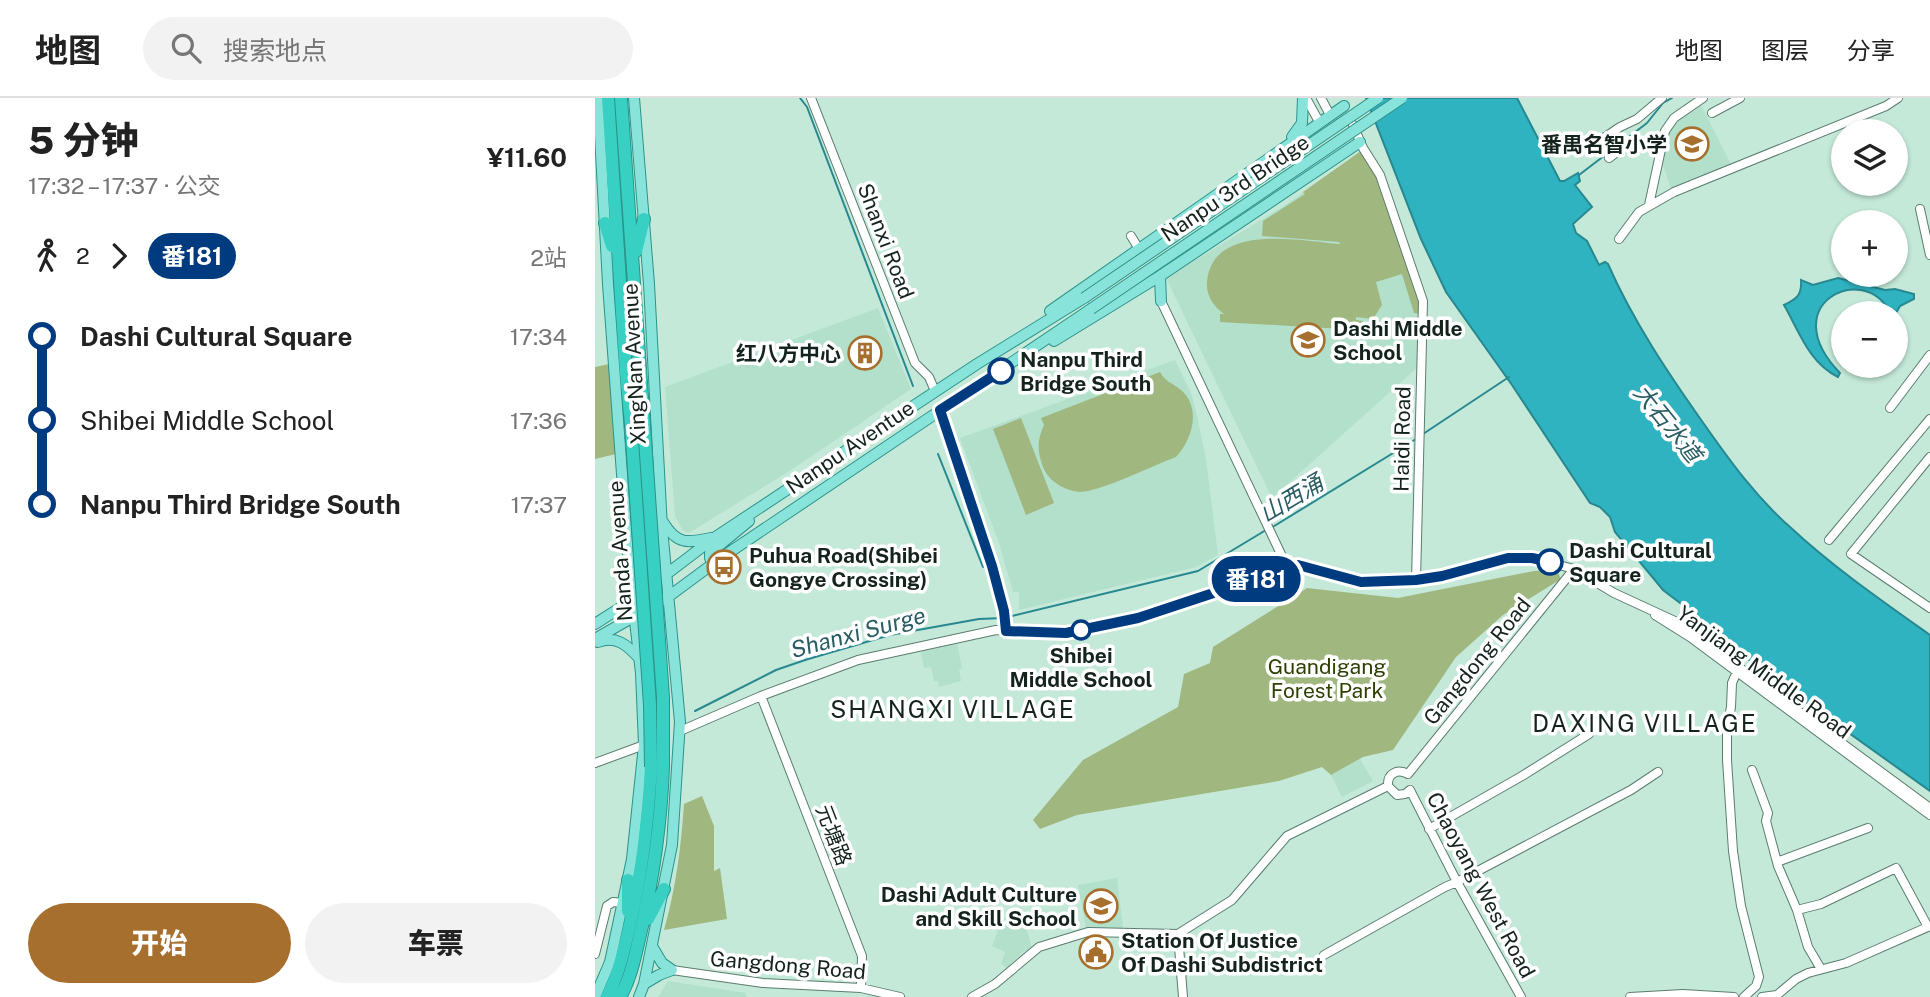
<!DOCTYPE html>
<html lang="zh">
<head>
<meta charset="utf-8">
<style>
  :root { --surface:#fff; --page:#f2f2f2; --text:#222; --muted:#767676; --line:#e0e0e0; --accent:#a76f2d }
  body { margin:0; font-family:"Public Sans","Noto Sans SC",sans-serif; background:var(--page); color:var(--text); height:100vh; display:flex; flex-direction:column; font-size:26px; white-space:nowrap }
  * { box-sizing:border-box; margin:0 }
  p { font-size:23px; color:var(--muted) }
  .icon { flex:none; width:38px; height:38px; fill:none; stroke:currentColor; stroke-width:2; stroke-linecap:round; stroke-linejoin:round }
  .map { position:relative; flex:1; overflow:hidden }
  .drawer { display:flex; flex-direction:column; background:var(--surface); width:595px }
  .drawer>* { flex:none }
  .badge { padding:0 14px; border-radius:23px; font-size:24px; line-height:46px }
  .controls { position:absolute; left:1236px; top:21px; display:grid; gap:14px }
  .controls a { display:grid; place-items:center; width:77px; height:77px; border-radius:50%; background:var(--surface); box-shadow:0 2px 5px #0004; font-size:35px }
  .map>.badge { position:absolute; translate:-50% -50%; box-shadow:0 0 0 4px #fff }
  .legs { display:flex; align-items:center; gap:10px; height:77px; padding:0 28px; font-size:23px }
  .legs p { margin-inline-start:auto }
  .summary { display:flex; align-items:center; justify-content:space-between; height:119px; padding:0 28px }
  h1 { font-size:38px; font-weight:800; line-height:52px }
  .action { display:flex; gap:14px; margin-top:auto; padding:14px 28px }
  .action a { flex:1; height:80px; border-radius:42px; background:var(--accent); color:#fff; font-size:28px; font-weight:800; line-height:80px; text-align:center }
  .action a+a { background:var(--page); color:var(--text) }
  ul { padding:0 28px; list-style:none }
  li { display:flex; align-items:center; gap:24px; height:84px; font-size:26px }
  li i { display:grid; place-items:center; width:10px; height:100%; margin:0 9px; background:currentColor }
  li i::after { content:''; width:18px; height:18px; margin:-9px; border:5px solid; border-radius:50%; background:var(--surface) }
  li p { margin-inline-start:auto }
  li:first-child i { background:linear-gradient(#0000 50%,currentColor 0) }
  li:last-child i { background:linear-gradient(currentColor 50%,#0000 0) }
  header { display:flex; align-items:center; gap:42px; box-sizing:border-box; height:98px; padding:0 35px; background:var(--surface); border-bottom:2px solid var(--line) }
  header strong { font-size:33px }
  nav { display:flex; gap:38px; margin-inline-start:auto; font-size:24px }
  .search { width:490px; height:63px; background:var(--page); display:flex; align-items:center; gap:18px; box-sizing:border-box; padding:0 24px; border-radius:38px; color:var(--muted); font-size:26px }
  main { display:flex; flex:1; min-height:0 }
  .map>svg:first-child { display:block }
  .built { fill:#b2e0cb }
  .green { fill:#a0b77f }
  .water { fill:#2fb3c1; stroke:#278890; stroke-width:2 }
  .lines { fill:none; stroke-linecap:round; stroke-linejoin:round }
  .stream { stroke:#278890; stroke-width:2 }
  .minor-casing { stroke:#5b7d6e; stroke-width:10 }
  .major-casing { stroke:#2c9389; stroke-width:12 }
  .highway-casing { stroke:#2c9389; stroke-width:14 }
  .minor { stroke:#fff; stroke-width:8 }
  .major { stroke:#88e3db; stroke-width:10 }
  .highway { stroke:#38d0c3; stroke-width:12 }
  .major-bridge-casing { stroke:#2c9389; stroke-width:12; stroke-linecap:butt }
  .highway-bridge-casing { stroke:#2c9389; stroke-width:14; stroke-linecap:butt }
  .major-bridge { stroke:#88e3db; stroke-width:10 }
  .highway-bridge { stroke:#38d0c3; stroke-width:12 }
  .line-1-casing { stroke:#fff; stroke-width:16 }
  .line-1 { stroke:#003b80; stroke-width:10 }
  .stop-1-dot { fill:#fff; stroke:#003b80; stroke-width:3.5 }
  .labels { text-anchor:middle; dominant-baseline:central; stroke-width:7; stroke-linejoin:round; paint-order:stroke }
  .poi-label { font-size:21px; font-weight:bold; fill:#15231d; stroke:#fff; text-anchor:end }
  .street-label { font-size:21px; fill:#15231d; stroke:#fff }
  .stop-label { font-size:21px; font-weight:bold; fill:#15231d; stroke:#fff; text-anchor:start }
  .park-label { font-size:21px; fill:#2e4004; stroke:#fff }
  .water-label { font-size:23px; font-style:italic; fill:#295d63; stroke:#fff }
  .quarter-label { font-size:24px; letter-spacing:2px; fill:#15231d; stroke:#fff }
</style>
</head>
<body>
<header>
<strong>地图</strong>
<div class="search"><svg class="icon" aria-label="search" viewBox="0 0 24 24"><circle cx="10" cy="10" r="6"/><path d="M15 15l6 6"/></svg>搜索地点</div>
<nav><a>地图</a><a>图层</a><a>分享</a></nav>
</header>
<main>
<section class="drawer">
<div class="summary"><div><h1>5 分钟</h1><p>17:32 – 17:37 · 公交</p></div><b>¥11.60</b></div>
<div class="legs"><svg class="icon" aria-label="walk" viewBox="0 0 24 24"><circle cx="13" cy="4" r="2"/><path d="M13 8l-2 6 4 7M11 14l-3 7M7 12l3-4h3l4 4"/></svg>2<svg class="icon" aria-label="forward" viewBox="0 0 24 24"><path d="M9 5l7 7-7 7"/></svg><b class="badge" style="background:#003b80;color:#fff">番181</b><p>2站</p></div>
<ul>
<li><i style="color:#003b80"></i><b>Dashi Cultural Square</b><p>17:34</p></li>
<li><i style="color:#003b80"></i><span>Shibei Middle School</span><p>17:36</p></li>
<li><i style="color:#003b80"></i><b>Nanpu Third Bridge South</b><p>17:37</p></li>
</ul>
<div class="action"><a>开始</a><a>车票</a></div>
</section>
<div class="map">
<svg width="1335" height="899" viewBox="0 0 1335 899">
  <rect width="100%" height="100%" fill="#c4e9d8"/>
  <!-- built -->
  <path class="built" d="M1105,5l31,61 -60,25 -10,-30 1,-12 10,-24z
    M766,53l59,151 -1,64 -147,132 -106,-220 118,-72z
    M283,210l33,81 -120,81 -94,58 -8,5 -6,-2 -8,-15 -10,-129z
    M580,262l16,33 4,14 11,52 12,96 -22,12 -177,43v-18h-6l-14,-49 -39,-105z
    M362,545l5,25 -3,2 2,11 -22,6 -1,-6h-4l-3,-14 -7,1 -3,-16z
    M765,661l13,22 -31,16 -11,-22z
    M522,780l6,50h-37l-8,-43z
    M421,816l8,6 8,28 -9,4 -16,16 -6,-4 4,-12 -13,-6 7,-18 4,-3 -2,-5z
    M73,883l78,12v4h-88z"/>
  <!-- green -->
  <path class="green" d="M766,53l17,25 42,126v12l-6,-1 -12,-39 -26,8 6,23 -9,14 -17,-2v3l7,1 -2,9 -141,-8v-8h4c-11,-8 -18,-19 -17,-32 5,-60 95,-41 133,-38l-1,-2 -77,-6 1,-15 42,-27 -2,-2z
    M14,266l7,90 -21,5v-92z
    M565,274c5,10 13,11 21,18 21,18 11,50 -5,67 -26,10 -62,28 -88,34 -17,4 -39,-8 -45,-24 -6,-16 -6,-27 1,-42l-3,-7z
    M426,320l33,85 -28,12 -33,-86z
    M962,472l4,9 -58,36 -47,42 -63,93 -30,7 -32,18 -9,-8 -43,14 -202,34 -37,14 -7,-9 50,-60 95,-53 6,-33 26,-11 3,-16 94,-59 91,10 136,-27z
    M107,698l12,30v45l6,-3 7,51 -63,11c12,-42 17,-83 20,-126z"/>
  <!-- water -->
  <path class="water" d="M771,0h151l43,83h4l14,-8 2,8 -5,4 17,22 -19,17 3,9 11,8 12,24 6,-3 3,2c25,57 60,109 96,160 26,37 52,73 86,103 43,40 92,74 140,108v156l-172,-123 -53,-46 -42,-32 -48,-58 -5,-15 -10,-10 -10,-4 -78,-118 -66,-93 -25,-53z
    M1243,180l47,12 10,-1 19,5v5l-14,7 -5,9v-2h-5c-25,-53 -117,-9 -50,60l-2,4c-29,-14 -39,-46 -54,-72 13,-6 18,-10 17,-25l12,5z"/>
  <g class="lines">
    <!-- stream -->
    <path class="stream" d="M205,0l7,9 106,279
      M984,77l68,-52 16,-20 9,-5
      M828,336l86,-57
      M343,356l45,113
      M676,430l145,-89
      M413,519l190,-46 68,-41
      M100,613l81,-41 29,-10 85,-25 89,-16 24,-1"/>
    <defs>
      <path id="minor" d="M216,0l104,265 14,14 6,14
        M711,0l11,20 5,3
        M726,0l9,17
        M1117,15l28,-15
        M758,27l10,23 17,27 43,126 -7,279
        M1003,44l22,-15 17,-8 25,-21
        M1014,60l18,-14
        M1054,107l16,-74 9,-13 29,-20
        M1325,111l10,46
        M536,138l8,13
        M1024,141l20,-27 35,-20 212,-86 12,-8
        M566,203l127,268
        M1295,310l40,-53
        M345,312l52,156 12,45 2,20
        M1335,359l-79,97 79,54
        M1234,442l101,-121
        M1060,517l35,22 240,178
        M1143,571l-6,14 -1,24 -4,20v33l6,91 8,55 18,71 -3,9 -12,11
        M166,598l101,260 -1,32
        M85,633l81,-35 97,-36 138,-30 70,3 72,-15 160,-53 63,17 55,-2 26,-4 54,-16 36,-2 42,11 40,24 65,30 251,185
        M0,665l49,-18
        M1157,672l16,43 -2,8 12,45 19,44 24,-6 75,-36 32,59
        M813,676l166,-205
        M813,676c-11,-6 -21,0 -20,12l9,9 8,-1 5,-4
        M815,692l47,92 64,115
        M834,731l93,-53 67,-42
        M1182,764l91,-34
        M1202,812l11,37 13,22
        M583,836l5,63
        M0,856l12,-48 6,-4 10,1
        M729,857l121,-68 12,-5 174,-92 27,-18
        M77,872l91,13 98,5 39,9
        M377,899l23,-13 44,-37 49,-15 90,2 54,-34 55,-64 101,-50
        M1035,899l53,-3 51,3
        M1167,899l15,-2 19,-16 12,-6 38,-10 84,-37"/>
      <path id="major" d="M39,0l15,186 13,244 18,194 -8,123 -28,139 -5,13
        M697,39l10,-14 1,-25
        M565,178l1,25
        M455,213l294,-205
        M459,243l106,-65 200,-134
        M68,424c14,23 24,21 48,16
        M123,462l-8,-2v-5l39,-32
        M69,478l50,-38 263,-174 107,-66
        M0,526l39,-25
        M0,541l73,-42 50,-37 373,-251
        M3,544c18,-7 29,3 41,16
        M57,848l10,17 10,7
        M49,886l15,-9 13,-5
        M0,899l15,-35 22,-103 12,-114 -3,-72 -12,-104 -21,-285 -10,-186"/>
      <path id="highway" d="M13,0l18,275 5,52
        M26,0l23,327
        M10,125l7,23
        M41,153l8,-32
        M33,813v-31
        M53,821l16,-30
        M12,899c12,-23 17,-48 23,-73 12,-52 18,-103 21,-157
        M25,899c11,-19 15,-41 20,-62 13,-56 21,-111 23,-168"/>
    </defs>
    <!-- minor casing -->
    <use href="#minor" class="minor-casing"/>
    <!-- major casing -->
    <use href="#major" class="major-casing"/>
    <!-- highway casing -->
    <use href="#highway" class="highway-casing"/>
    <!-- minor -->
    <use href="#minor" class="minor"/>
    <!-- major -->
    <use href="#major" class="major"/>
    <!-- highway -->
    <use href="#highway" class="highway"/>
    <defs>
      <path id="major-bridge" d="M489,200l294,-200
        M496,211l311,-211"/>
      <path id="highway-bridge" d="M36,327l19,280 1,62
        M49,327l19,272v70"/>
    </defs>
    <!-- major-bridge casing -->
    <use href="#major-bridge" class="major-bridge-casing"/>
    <!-- highway-bridge casing -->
    <use href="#highway-bridge" class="highway-bridge-casing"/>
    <!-- major-bridge -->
    <use href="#major-bridge" class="major-bridge"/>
    <!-- highway-bridge -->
    <use href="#highway-bridge" class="highway-bridge"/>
  </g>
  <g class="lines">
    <defs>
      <path id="line-1" d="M406,273l-61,39 52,156 12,45 2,20 60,2 72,-15 160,-53 63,17 55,-2 26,-4 66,-18h24l18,4"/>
    </defs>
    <!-- line-1 casing -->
    <use href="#line-1" class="line-1-casing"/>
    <!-- line-1 -->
    <use href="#line-1" class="line-1"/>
  </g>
  <!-- icons -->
  <defs>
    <symbol id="school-ring" viewBox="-11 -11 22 22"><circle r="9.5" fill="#fff" stroke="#a76f2d" stroke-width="1.5"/><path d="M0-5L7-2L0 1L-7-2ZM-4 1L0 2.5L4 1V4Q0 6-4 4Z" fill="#a76f2d"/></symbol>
    <symbol id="building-ring" viewBox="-11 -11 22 22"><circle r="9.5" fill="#fff" stroke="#a76f2d" stroke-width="1.5"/><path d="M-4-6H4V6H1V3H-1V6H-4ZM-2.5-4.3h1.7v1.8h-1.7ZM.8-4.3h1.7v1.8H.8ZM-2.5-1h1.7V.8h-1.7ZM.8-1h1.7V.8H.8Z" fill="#a76f2d"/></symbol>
    <symbol id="bus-ring" viewBox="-11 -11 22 22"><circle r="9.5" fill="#fff" stroke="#a76f2d" stroke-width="1.5"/><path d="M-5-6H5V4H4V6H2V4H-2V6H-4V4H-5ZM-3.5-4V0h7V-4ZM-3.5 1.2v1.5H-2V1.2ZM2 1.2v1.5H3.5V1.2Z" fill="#a76f2d"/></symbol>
    <symbol id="civic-ring" viewBox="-11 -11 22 22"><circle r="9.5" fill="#fff" stroke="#a76f2d" stroke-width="1.5"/><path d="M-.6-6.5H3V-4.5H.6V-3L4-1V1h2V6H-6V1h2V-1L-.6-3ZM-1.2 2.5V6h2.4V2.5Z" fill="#a76f2d"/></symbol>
  </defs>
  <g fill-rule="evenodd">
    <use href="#school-ring" x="1078" y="27" width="38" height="38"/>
    <use href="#school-ring" x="694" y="223" width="38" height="38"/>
    <use href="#building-ring" x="251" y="236" width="38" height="38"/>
    <use href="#bus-ring" x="110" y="450" width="38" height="38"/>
    <use href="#school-ring" x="487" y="789" width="38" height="38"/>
    <use href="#civic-ring" x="482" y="835" width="38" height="38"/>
  </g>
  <!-- markers -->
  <g class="stop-1-dot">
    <circle cx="406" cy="273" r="12"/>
    <circle cx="955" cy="464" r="12"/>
    <circle cx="486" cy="532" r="9"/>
  </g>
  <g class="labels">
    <!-- poi labels -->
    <g class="poi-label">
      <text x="1072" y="46">番禺名智小学</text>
      <text x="738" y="230" text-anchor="start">Dashi Middle<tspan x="738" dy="24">School</tspan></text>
      <text x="246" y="255">红八方中心</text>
      <text x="154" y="457" text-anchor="start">Puhua Road(Shibei<tspan x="154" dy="24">Gongye Crossing)</tspan></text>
      <text x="482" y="796">Dashi Adult Culture<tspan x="482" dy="24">and Skill School</tspan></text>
      <text x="526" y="842" text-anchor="start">Station Of Justice<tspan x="526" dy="24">Of Dashi Subdistrict</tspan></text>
    </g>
    <!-- street labels -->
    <g class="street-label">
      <text transform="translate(640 90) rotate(-34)">Nanpu 3rd Bridge</text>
      <text transform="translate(291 143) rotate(69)">Shanxi Road</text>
      <text transform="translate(39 266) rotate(-93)">XingNan Avenue</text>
      <text transform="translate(807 341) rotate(-89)">Haidi Road</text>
      <text transform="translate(255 349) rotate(-34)">Nanpu Aventue</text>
      <text transform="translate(25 453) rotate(-94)">Nanda Avenue</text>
      <text transform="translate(882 563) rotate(-51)">Gangdong Road</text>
      <text transform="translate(1169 574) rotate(36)">Yanjiang Middle Road</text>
      <text transform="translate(239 737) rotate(69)">元塘路</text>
      <text transform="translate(886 787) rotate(62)">Chaoyang West Road</text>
      <text transform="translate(193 867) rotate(5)">Gangdong Road</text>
    </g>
    <!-- stop labels -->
    <g class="stop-label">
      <text x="425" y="261">Nanpu Third<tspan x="425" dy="24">Bridge South</tspan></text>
      <text x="974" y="452">Dashi Cultural<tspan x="974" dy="24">Square</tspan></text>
      <text x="486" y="557" text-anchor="middle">Shibei<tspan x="486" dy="24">Middle School</tspan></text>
    </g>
    <!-- park labels -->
    <g class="park-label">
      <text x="732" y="568">Guandigang<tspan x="732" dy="24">Forest Park</tspan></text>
    </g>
    <!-- water labels -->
    <g class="water-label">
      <text transform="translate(1073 325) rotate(51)">大石水道</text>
      <text transform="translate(696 400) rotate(-31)">山西涌</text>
      <text transform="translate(263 534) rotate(-15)">Shanxi Surge</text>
    </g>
    <!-- quarter labels -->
    <g class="quarter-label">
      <text x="358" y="611">SHANGXI VILLAGE</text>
      <text x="1050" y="625">DAXING VILLAGE</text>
    </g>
  </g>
</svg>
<div class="controls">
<a><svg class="icon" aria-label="layers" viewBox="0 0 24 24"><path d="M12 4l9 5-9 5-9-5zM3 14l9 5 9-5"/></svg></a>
<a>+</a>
<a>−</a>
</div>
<b class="badge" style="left:661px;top:481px;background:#003b80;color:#fff">番181</b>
</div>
</main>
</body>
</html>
